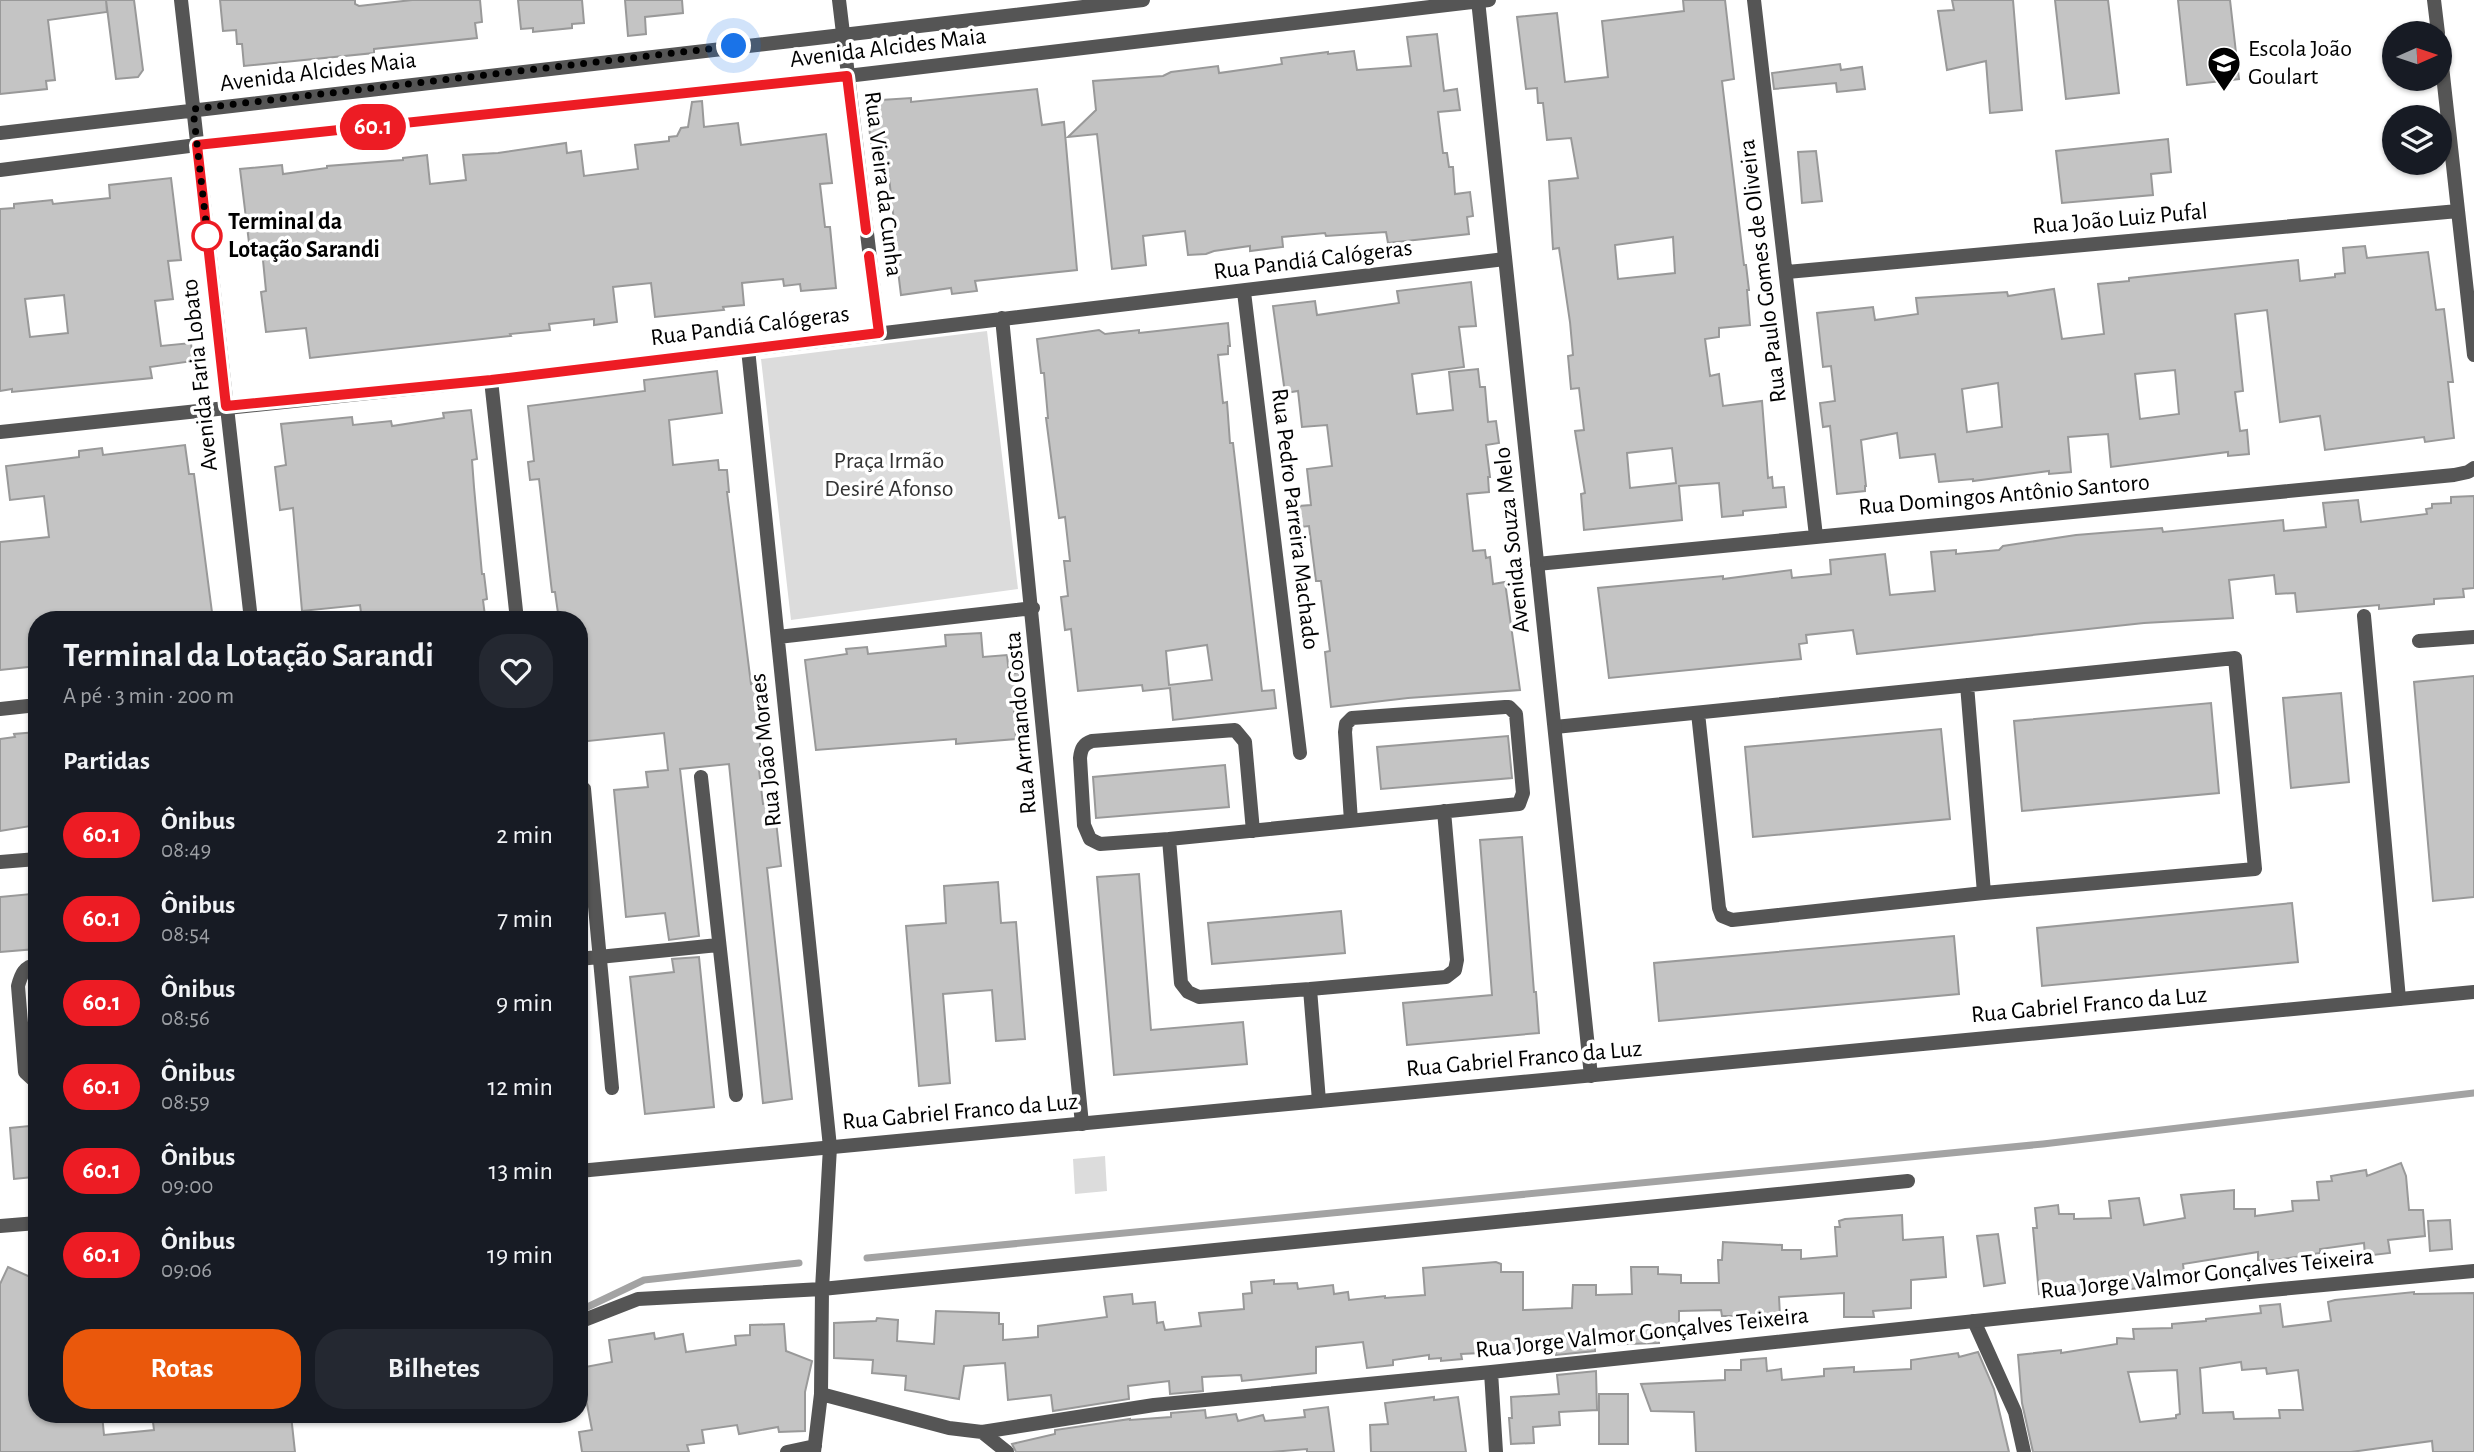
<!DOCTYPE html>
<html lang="pt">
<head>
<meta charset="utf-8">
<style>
  :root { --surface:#171b24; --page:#242831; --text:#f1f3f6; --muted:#9ea1a6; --accent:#ea580c }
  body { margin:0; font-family:"Alegreya Sans",sans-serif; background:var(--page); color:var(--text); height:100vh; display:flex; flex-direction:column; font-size:26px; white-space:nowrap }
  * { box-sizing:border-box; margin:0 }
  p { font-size:23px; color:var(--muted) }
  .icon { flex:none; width:38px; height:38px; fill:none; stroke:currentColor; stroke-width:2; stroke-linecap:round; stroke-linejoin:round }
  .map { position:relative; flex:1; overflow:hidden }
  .panel { position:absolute; left:28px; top:611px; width:560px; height:812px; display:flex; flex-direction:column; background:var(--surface); border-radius:28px; box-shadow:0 2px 5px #0004 }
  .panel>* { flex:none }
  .badge { padding:0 14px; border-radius:23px; font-size:24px; line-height:46px }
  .needle { width:46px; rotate:87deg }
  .fabs { position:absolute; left:2382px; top:21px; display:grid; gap:14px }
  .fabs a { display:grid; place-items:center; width:70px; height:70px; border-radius:50%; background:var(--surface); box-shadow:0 2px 5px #0004; font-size:35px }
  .you { position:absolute; width:35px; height:35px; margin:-18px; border:5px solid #fff; border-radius:50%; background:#1a73e8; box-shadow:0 0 0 10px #1a73e833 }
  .map>.badge { position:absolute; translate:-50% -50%; box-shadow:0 0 0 4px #fff }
  h2 { padding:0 35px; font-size:26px; line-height:63px }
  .round { display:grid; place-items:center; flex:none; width:74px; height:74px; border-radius:28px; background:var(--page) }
  .overview { display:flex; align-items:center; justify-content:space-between; height:119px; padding:0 35px }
  h1 { font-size:33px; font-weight:600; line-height:52px }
  .cta { display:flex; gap:14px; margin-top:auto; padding:14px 35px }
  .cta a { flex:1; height:80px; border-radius:28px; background:var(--accent); color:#fff; font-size:28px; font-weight:600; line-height:80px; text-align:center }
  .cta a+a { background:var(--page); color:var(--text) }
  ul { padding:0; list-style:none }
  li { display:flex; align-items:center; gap:21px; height:84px; padding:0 35px }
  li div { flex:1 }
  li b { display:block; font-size:26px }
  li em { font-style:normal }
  li .badge { min-width:77px; font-weight:700; text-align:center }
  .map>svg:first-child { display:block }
  .green { fill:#dcdcdc }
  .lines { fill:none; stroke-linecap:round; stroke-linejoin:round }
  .stream { stroke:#a3a3a3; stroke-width:7 }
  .building { fill:#c4c4c4; stroke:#999; stroke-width:2; fill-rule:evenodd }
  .service { stroke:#555; stroke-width:14 }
  .minor { stroke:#555; stroke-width:14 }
  .tertiary { stroke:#555; stroke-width:14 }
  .line-casing { stroke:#fff; stroke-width:16 }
  .line { stroke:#ed1c24; stroke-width:10 }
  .walk { stroke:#000; stroke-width:7; stroke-dasharray:0 12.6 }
  .stop-dot { fill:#fff; stroke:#ed1c24; stroke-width:3.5 }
  .labels { text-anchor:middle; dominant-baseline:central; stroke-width:7; stroke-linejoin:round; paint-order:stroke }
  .street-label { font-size:24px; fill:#000; stroke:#fff }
  .poi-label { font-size:24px; fill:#000; stroke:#fff; text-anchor:start }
  .stop-label { font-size:24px; font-weight:bold; fill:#000; stroke:#fff; text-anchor:start }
  .park-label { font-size:24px; fill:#333; stroke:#fff }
</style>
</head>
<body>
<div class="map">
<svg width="2474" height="1452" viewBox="0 0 2474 1452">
  <rect width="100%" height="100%" fill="#fff"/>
  <!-- green -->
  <path class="green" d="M987,331l31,258 -227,31 -30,-261z
    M1105,1156l2,35 -32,3 -2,-35z"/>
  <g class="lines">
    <!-- stream -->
    <path class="stream" d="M867,1258l1176,-114 431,-51
      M579,1311l65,-31 155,-17"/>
  </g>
  <!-- building -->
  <path class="building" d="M0,0h134l9,70 -5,7 -22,2 -10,-79 1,12 -59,8 7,60 -9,1 1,8 -47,5z
    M220,0h135v4l4,2 53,-6h68l2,22 -7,1 2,15 -103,11v4l-130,13 -2,-22h-5l-1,-14 -13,1z
    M518,0h64l2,23 -12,1v4l-39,4v-4l-12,1z
    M625,0h57l1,13 -38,4 1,17 -18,2z
    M1683,0h42l9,79 -12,2 22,184h2l3,25h-2l3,35 -31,3v9l-14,2 5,37 9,-2 4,32 39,-5 6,77 4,-1 1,11 11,-1 2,20 -43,4v4l-21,2 -3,-34 -40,3 3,34 -98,10 -3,-36 4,-1 -10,-62 9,-1 -5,-42 -8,1 -3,-33 5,-1 -3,-33 -11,-74 -6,1 -4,-68 29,-3 -7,-40 -24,2 -4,-37h-5l-1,-15 -11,1 -9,-72 40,-4 8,69 43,-5 -6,-56 82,-10zM1673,237l2,36 -57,6 -3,-34zM1672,448l4,35 -46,5 -3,-35z
    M1952,0h61l9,110 -32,3 -4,-52 -39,9 -9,-59 16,-1z
    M2055,0h53l11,93 -53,6z
    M2178,0h52l9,79 -52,6z
    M1437,34l7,57 13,-2 3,21 -22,2 5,41h4l2,14h4l2,27 15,-2 3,24 -6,1 2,17 -81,9 -2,-11 -60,4 -1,-3 -43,4 1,10 -33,4v-5l-36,5 -8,3 -18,1 -3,-24 -42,5 3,29 -34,4 -15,-135 -29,3 28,-27 -3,-29 70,-5 8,-4 47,-6 1,7 63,-9 -1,-6 47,-6v2l26,-3 3,19 54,-4 -4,-29z
    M1840,64l1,6 21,-3 3,22 -28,3 -1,-9 -62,6 -2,-16z
    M1037,89l5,36 22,-3 13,148 -102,11 2,10 -25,3 -1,-6 -50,7 -9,-73h2l-5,-45 -10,1 -3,-18h-3l-7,-59 45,-3v4z
    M702,101l2,26 34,-4 3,22 85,-11 6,49 -12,1 5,43h5l6,61 -35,3 -1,-7 -16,2 -1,-7 -41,4 2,22 -21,2 1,3 -69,7 -4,-34 -38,4 4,35 -23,3v-6l-45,5 1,6 -40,4 1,2 -201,22 -4,-30 -40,4 -5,-40 5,-1 -4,-41 -12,1 -10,-82 42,-4 1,9 44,-6v-2l76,-6v-2l24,-3 3,29 36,-4 -3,-25 35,-2 68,-10 1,10 14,-2 3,25 54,-7 -3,-24 34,-4v-4l8,-1 4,-8 7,-1 4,-25z
    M2168,139l3,33 -20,2 2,21 -91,8 -6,-52z
    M1816,151l6,50 -20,2 -4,-51z
    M171,178l10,82 -13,1 5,38 -18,2 6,45 30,-3 2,18 -43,6 2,11 -140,14v-3l-12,2v-182l14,-1v-4l38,-4 1,4 57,-6 -1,-13zM64,295l4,38 -38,4 -5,-38z
    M2365,246l2,12 61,-6 8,58 8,-1 9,73h-5l6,56 -29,4 -1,-5 -99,13 -5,-34 -40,6 -13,-112 -32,4 8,77 -8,1 5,39 7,-1 2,24 -21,2v-4l-117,15 -3,-33 -40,3 3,35 -22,2v-3l-76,10v-2l-34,3 -4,-28 -35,4 -3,-25 -36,7 5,46h-1v5l-28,3 -7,-68 -7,1 -3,-24 15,-2 -4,-35 -8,1 -6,-54 56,-6 2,13 43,-6 -2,-16 91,-6 1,4 46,-7 8,50 42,-5 -6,-50 31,-3v-3l169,-18 2,21 35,-4v-3l10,-1 -2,-25zM2175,370l4,44 -39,5 -5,-45zM1998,383l4,44 -35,5 -5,-43z
    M1471,282l5,44 -17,1 5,40 -52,7 5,40 36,-4 -4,-38 29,-3 2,18h5l3,35 8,-1 3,22 -13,2 4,32h-2l1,15 -22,2 6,57 12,-1 1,8 4,-1 3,27 12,-2 15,108 -112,8 -77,9 -6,-55 5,-1 -9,-70h-5l-7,-55 -8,1 -2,-21 12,-1 -4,-36 25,-3 -5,-41 -25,2 -4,-36 -13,2 -12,-87 42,-5 2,14 82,-12 -2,-12z
    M1228,323l2,23h-2v8l-10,1 5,48 4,-1 3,41h3l29,248 12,-1 2,18 -103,12 -3,-32 -27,3 -1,-6 -64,6 -7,-62 -6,1 -4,-33 7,-1 -4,-35h6l-5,-44 -6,1 -13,-100h2l-4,-45h-3l-4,-34 62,-9 6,4 34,-4v3l9,-1zM1207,645l5,35 -43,5 -3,-34z
    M717,371l5,42 -53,7 4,45 45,-5 1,10h8l2,22h-2l24,192 11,-2 4,35 -9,1 5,43h-4l5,43 11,-1 7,63 -14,2 25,231 -29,4 -34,-339 -49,5 19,167 -30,4 -4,-27 -39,4 -12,-127 34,-3 -2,-15 22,-2 -4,-37 -85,9v-122h-20l-4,-28h-3l-1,-8 -12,-105 -9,1 -2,-18 6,-1 -6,-55 117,-15 -1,-11z
    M471,410l6,49 -5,1 2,27 8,87h2l3,25 -4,1 2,16 -26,4h-97l-2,-15 -58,6 -9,-103 -13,2 -5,-43 11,-2 -5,-41 71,-7 1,8 38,-4 1,5 52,-8 -1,-5z
    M185,445l4,29h5l19,146h-176v46l-37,4v-128l49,-5 -5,-41 -34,4 -4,-34 73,-9v-6l23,-3 1,7z
    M2474,496v92l-11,1 1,8 -30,2v5l-55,5v-4l-82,7 -2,-19 -19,1 -2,-19 -45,5 4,38 -89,5 -287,31 -4,-24 -47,5 1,8 -8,1 2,15 -192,19 -11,-90 125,-12v3l68,-9 1,8 39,-4 -1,-14 55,-6 5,41 45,-4 -4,-39 25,-2v4l43,-4 4,-4 73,-11 86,-7 1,4 120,-12 1,11 42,-4 -3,-24 35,-3 3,22 66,-8 -1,-5 6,-1v-4l19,-1v-6z
    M981,633l2,24 24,-2 2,19 10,-1 4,38 -9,1 2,27 -60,5v-5l-140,11 -11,-90 42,-6 -1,-5 21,-2 1,7 78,-8 -1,-11z
    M2474,676v221l-41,4 -19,-219z
    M2341,693l8,89 -58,6 -8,-90z
    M2211,703l8,90 -197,18 -8,-90z
    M1941,729l9,90 -197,18 -8,-90z
    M37,732v93l-37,6v-92l15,-2 -1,-3z
    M1508,736l4,42 -131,11 -4,-42z
    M1225,765l4,42 -133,11 -3,-41z
    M1522,837l12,155h2l3,41 -132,12 -4,-42 89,-8 -12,-155z
    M1139,874l12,156 92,-8 4,42 -133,11 -17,-198z
    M998,882l3,41 15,-1 9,117 -29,2 -4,-51 -49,4 7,89 -31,3 -13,-160 40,-3 -2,-37z
    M31,894l5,55 -36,3v-55z
    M2292,903l6,59 -256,24 -5,-58z
    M1341,911l4,42 -133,11 -4,-41z
    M1954,936l5,58 -300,27 -5,-58z
    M699,957l15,150 -69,7 -15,-137 44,-5 -2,-13z
    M29,1126v5l8,-1v42l-4,1v4l-19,2 -4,-51z
    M2401,1163l5,13 3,34h14l2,26 -37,4 2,13 -25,3 -1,-13 -44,6v4l-44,7h-18v-8l-75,12 1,9 -24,4 1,8 -2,2 -91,6v-4l-29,5 -6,-66h4l-2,-20 23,-3 1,9h15v5l37,-1 -2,-17 30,-3 5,27 41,-7 -4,-23 53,-5v19h21v7l38,-5 -1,-10 27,-1 -2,-18 15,-1 -1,-5 35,-6 1,6z
    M1902,1215l1,25 40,-3 3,40 -35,3v28l-38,3 1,6h-30v-24l-65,4 1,19h-58l-1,-6 -42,1v18l-20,-1v15l-64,2v6l-39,4 -1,-5 -31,1 -63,3 1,5 -21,2v-3l-12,1v-4l-36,5v5l-26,3 -4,-26 -47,5v26l-74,8 -1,-6 -39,2 1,14 -33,3 -1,-13 -41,5 1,13 -76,12 -2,-16 -43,5 -3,-37 -41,3 -5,33 -54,-9 1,-14 -34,-3 1,-13 -39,-2v-35l42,-2 1,-3 21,2 -1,21 37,3 2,-33 63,2v11h4v16l35,-3v-11l69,-9 -3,-20 28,-3 1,10 22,-2 2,21 6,-1 2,8 36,-4 -2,-13 45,-4 -1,-15 9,-1 -1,-11 23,-2v4l23,-1 1,6 35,-4 1,9 14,-2 1,8 36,-4v2l40,-3 -2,-27 73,-6 5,2v8h22v38l49,-2 1,-23h23v10l36,-1 -1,-27h27v7l23,1v8h38l-1,-23h4l1,-18 59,3v5h19v9l36,-3 -2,-29h5l-1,-6 6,-2z
    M2450,1220l2,29 -22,2 -2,-30z
    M1998,1234l7,49 -21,3 -7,-50z
    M8,1267l29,13v134h65l2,21 50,-5 -2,-16h101l1,5 37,-4 4,37h-295v-168z
    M2414,1292v2l60,-1v159h-41l-1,-11 -81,11h-318l-11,-49 -4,-48 43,-5v3l56,-9v-6l17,1 -1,-10 39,-1v-4l34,-3v-2l55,-6 -1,-7 20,-2 3,23 48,-6 -3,-19 7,-2zM2241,1362l1,8 24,-2 1,6 31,-4 5,40h-24l1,8 -46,1 -1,-7 -30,1 -3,-45zM2177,1370l3,44 -4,1v3l-36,4 -12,-50z
    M784,1324l2,27 26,10 -7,31v39l-26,1 -1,-5 -39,7 -2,-9 -35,5 2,13 -17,2 2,7h-107l-3,-20 13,-2 -12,-62 32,-6 -3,-22 45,-7 1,6 28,-5 3,18 50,-7 -1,-9 15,-1v-10z
    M1978,1352l16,37 15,63h-313l-2,-40 -43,-1 -10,-27 84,-4v-10h16v-10l25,-2 1,13 14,-2 1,11 42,-4v-7l30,-2v5l57,-3v-9l47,-7 1,4z
    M1596,1371l1,39 -38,2 1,13 -27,2 1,16 -23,1 -2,-26h3l-1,-21 48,-3 -2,-19z
    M1599,1394h29v50h-29z
    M1434,1397v3l24,-3 8,55h-95l-1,-27 18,-1 -3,-21z
    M1328,1407l6,45h-27v-3l-36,3h-255l-4,-8 43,-10v-4l75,-11v1l41,-3v-4l34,-3 1,8 30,-4 2,7 25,-6 2,6 40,-4 -1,-7z"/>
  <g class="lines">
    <!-- service -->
    <path class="service" d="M2419,641l55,-4
      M1967,685l17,208
      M1555,727l680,-69 20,211 -271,24 -252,27 -10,-4 -3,-8 -21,-195
      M701,777l35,318
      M584,789l28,299
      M1169,839l-69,5 -10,-5 -6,-14 -4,-67c1,-9 3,-14 12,-17l143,-11 10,12 8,89
      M0,862l37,-3
      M579,959l139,-14
      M37,965c-13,1 -16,10 -19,21l7,86 12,11
      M1310,989l136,-12 9,-7 2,-10 -13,-149
      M1319,1101l-9,-112 -111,8 -11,-5 -7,-9 -12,-144 350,-35 4,-11 -7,-79 -7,-7h-4l-153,11 -6,6 -1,8 6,89
      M1974,1321l41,91 9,40"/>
    <!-- minor -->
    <path class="minor" d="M839,0l40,333
      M1754,0l62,536
      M2434,0l4,33
      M2440,48l34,307
      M1787,272l671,-61
      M1244,292l56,461
      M1002,318l80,806
      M748,349l82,798 -8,142 -1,105 -7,58
      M491,380l26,240
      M0,432l491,-52 1014,-121
      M1537,564l917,-89 14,-3 6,-4
      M2364,616l35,383
      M778,637l255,-29
      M0,709l37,-4
      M579,1322l59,-23 184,-10 1086,-108
      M1491,1372l5,80
      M821,1394l128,34 33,4 172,-27 337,-33 769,-81 214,-20
      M982,1432l25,20
      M787,1452l28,-6"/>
    <!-- tertiary -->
    <path class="tertiary" d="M181,0l70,620
      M1478,0l113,1076
      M0,133l1143,-133
      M0,170l197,-25 650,-69 642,-76
      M579,1171l1895,-179
      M0,1226l37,-3"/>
  </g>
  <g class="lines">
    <defs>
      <path id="line" d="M866,230l-19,-154 -650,69 29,261 265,-26 388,-47 -10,-77"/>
    </defs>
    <!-- line casing -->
    <use href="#line" class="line-casing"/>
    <!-- line -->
    <use href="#line" class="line"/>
    <!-- walk -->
    <path class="walk" d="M207,236l1,4 -15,-131 541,-63"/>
  </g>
  <!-- icons -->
  <defs>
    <symbol id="school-pin" viewBox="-11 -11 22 30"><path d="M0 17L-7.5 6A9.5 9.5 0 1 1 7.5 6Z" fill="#000" stroke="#fff"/><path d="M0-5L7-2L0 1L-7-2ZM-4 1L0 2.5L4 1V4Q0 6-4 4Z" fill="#fff"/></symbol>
  </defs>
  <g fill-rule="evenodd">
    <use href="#school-pin" x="2205" y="44" width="38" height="52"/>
  </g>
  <!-- markers -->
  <circle class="stop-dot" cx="207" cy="236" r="14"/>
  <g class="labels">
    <!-- street labels -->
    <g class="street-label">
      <text transform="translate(888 48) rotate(-7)">Avenida Alcides Maia</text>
      <text transform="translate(318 72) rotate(-7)">Avenida Alcides Maia</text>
      <text transform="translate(883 184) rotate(83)">Rua Vieira da Cunha</text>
      <text transform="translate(2120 219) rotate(-5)">Rua João Luiz Pufal</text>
      <text transform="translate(1313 260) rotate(-7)">Rua Pandiá Calógeras</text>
      <text transform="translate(1763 271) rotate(-97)">Rua Paulo Gomes de Oliveira</text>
      <text transform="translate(750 326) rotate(-7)">Rua Pandiá Calógeras</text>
      <text transform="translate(200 375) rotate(-96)">Avenida Faria Lobato</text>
      <text transform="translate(2004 495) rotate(-5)">Rua Domingos Antônio Santoro</text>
      <text transform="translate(1295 519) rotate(83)">Rua Pedro Parreira Machado</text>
      <text transform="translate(1512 540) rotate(-96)">Avenida Souza Melo</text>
      <text transform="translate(1021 723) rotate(-95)">Rua Armando Costa</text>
      <text transform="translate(766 750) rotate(-96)">Rua João Moraes</text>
      <text transform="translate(2089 1005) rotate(-5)">Rua Gabriel Franco da Luz</text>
      <text transform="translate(1524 1059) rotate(-5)">Rua Gabriel Franco da Luz</text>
      <text transform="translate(960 1112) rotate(-5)">Rua Gabriel Franco da Luz</text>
      <text transform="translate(2207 1274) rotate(-6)">Rua Jorge Valmor Gonçalves Teixeira</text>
      <text transform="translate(1642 1333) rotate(-6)">Rua Jorge Valmor Gonçalves Teixeira</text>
    </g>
    <!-- poi labels -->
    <g class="poi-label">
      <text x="2248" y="49">Escola João<tspan x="2248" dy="28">Goulart</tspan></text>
    </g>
    <!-- stop labels -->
    <g class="stop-label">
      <text x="228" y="222">Terminal da<tspan x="228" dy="28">Lotação Sarandi</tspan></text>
    </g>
    <!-- park labels -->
    <g class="park-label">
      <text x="889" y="461">Praça Irmão<tspan x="889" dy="28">Desiré Afonso</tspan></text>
    </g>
  </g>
</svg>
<div class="fabs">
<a><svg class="needle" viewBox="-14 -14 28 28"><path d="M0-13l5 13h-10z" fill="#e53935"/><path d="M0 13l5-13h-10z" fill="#9ea1a6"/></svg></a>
<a><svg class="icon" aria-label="layers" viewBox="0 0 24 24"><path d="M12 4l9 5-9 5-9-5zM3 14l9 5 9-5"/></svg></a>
</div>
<div class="you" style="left:734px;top:46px"></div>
<b class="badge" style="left:373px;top:127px;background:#ed1c24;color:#fff">60.1</b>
<section class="panel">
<div class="overview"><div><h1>Terminal da Lotação Sarandi</h1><p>A pé · 3 min · 200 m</p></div><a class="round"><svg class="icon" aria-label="heart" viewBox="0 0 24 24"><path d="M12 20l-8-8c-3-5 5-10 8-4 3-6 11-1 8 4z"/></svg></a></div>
<h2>Partidas</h2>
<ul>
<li><span class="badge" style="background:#ed1c24;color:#fff">60.1</span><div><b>Ônibus</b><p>08:49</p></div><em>2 min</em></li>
<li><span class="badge" style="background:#ed1c24;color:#fff">60.1</span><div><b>Ônibus</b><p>08:54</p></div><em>7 min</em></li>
<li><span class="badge" style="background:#ed1c24;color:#fff">60.1</span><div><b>Ônibus</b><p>08:56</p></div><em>9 min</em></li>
<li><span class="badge" style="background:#ed1c24;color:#fff">60.1</span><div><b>Ônibus</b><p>08:59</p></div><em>12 min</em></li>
<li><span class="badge" style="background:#ed1c24;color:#fff">60.1</span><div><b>Ônibus</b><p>09:00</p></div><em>13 min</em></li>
<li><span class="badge" style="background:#ed1c24;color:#fff">60.1</span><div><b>Ônibus</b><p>09:06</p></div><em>19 min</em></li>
</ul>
<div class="cta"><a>Rotas</a><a>Bilhetes</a></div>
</section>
</div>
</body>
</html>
